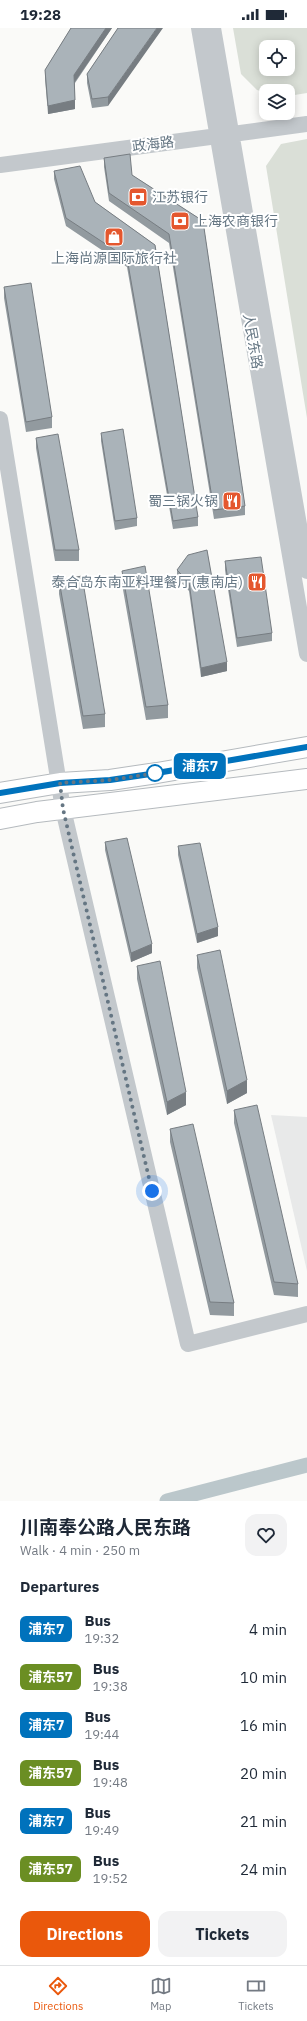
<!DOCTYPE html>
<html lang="en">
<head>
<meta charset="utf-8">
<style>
  :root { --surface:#fff; --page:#f2f2f3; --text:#1f2937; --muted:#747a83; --line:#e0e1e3; --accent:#ea580c }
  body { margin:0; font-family:"IBM Plex Sans","Noto Sans SC",sans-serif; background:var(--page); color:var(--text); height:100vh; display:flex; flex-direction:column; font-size:15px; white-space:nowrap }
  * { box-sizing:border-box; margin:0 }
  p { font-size:13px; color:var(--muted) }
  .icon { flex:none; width:22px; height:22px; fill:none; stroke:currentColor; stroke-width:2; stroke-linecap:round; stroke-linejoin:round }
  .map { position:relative; height:1473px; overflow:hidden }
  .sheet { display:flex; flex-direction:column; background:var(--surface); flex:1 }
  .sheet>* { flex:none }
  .badge { padding:0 8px; border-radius:6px; font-size:14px; line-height:26px }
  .controls { position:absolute; left:259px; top:12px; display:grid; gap:8px }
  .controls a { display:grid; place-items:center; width:36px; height:36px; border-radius:8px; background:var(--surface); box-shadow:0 2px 10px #0003; font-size:20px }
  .you { position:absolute; width:20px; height:20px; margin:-10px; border:3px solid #fff; border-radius:50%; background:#1a73e8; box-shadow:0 0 0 6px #1a73e833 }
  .map>.badge { position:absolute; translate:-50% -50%; box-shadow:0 0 0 2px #fff }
  h2 { padding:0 20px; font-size:15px; line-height:36px }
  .round { display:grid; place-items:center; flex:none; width:42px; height:42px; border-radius:12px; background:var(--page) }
  .overview { display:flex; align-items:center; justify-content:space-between; height:68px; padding:0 20px }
  h1 { font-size:19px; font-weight:700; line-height:30px }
  .action { display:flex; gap:8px; margin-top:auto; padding:8px 20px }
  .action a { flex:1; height:46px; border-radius:12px; background:var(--accent); color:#fff; font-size:16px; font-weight:700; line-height:46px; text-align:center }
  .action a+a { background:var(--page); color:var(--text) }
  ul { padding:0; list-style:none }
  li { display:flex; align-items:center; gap:12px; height:48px; padding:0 20px }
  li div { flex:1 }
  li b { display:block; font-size:15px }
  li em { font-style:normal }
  li .badge { min-width:44px; font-weight:700; text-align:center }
  .status { display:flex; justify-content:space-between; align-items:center; height:28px; padding:0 20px; background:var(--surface); direction:ltr }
  .status svg { height:11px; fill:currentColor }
  .menu { display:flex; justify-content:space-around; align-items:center; height:56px; border-top:1px solid var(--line); background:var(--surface); font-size:11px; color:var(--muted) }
  .menu a { display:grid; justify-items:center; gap:2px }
  .menu .on { color:var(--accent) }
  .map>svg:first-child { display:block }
  .built { fill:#e8e9e9 }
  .green { fill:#dadfd7; fill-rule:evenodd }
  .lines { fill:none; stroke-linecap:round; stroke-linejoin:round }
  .canal { stroke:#bbc7cb; stroke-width:15 }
  .major-casing { stroke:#b5babe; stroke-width:22 }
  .minor { stroke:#c3c8cc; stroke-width:16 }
  .major { stroke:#fff; stroke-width:20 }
  .wall { fill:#929a9f }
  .shaded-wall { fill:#777d82 }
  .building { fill:#aab3b9; stroke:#777d82 }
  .line-casing { stroke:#fff; stroke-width:9 }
  .line { stroke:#0072bc; stroke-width:6 }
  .walk { stroke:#657683; stroke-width:4; stroke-dasharray:0 7.2 }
  .stop-dot { fill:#fff; stroke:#0072bc; stroke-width:2 }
  .labels { text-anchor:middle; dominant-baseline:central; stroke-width:4; stroke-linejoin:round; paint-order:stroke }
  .street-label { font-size:14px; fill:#657683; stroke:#fff }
  .poi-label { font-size:14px; fill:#657683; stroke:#fff; text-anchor:start }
</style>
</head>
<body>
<div class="status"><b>19:28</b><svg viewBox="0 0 49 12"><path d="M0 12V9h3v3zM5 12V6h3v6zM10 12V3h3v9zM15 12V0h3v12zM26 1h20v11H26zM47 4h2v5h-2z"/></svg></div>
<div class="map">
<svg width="307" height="1473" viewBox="0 0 307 1473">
  <rect width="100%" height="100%" fill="#fafaf8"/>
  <!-- built -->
  <path class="built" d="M271,1087l36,2v154z"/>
  <!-- green -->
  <path class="green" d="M233,0h74v65l-19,3v-5h-22v2l-9,-3 -16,-16zM266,19h22v22h-22z
    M307,111v279l-41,-252 15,-22z"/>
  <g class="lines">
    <!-- canal -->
    <path class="canal" d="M167,1473l140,-36"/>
    <defs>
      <path id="major" d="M0,765l60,-10 50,-3 47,-7 150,-26
        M0,791l37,-7 270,-33"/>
    </defs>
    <!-- major casing -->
    <use href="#major" class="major-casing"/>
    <!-- minor -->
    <path class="minor" d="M199,0l108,626
      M213,0l94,543
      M0,137l307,-41
      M0,391l63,390 125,535 119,-30"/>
    <!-- major -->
    <use href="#major" class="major"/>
  </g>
  <!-- wall -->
  <path class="wall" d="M71,0h41l-37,55v26l-27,5 -3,-35v-9z
    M118,0l-10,78 -16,2 -5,-25v-9z
    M104,130l28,17 71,46 42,285v9l-31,4 -45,-276 -60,-42 -5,-34z
    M54,143l41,31 60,43 43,272v9l-25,3 -46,-262 -61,-41 -12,-47z
    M4,259l48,130v11l-26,4 -22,-134z
    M101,405l36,85v8l-22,4 -14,-89z
    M36,410l43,112v11h-24l-19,-113z
    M207,522l20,121 -26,6 -12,-86 -12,-13v-8z
    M225,533l47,72v8l-35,6 -12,-77z
    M122,543l46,134v13l-22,2 -24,-136z
    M59,552l46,134v13l-22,2 -24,-135z
    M105,814l47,111 -21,9 -26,-112z
    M178,818l40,90 -21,7 -19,-88z
    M197,927l50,138 -20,11 -30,-136z
    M137,938l49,139 -19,10 -30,-136z
    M234,1082l64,174v13l-24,-2 -40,-172z
    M170,1101l64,174v13l-24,-1 -40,-173z"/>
  <!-- shaded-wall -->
  <path class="shaded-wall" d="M106,0h6l-38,55v-8z
    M157,0h6l-55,78v-9z
    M75,72v9l-27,5v-8z
    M227,634v9l-26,6v-9z
    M218,899v9l-21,7v-9z
    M152,916v9l-21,9v-9z
    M247,1052v13l-20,11v-13z
    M186,1064v13l-19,10v-13z"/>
  <!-- building -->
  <path class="building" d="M71,0h35l-32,47 1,25 -27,6 -3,-36z
    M118,0h39l-49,69 -16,2 -5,-25z
    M130,126l2,21 71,46 42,285 -31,4 -45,-276 -60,-41 -5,-35z
    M80,138l15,36 60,43 43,272 -25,4 -46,-263 -61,-40 -12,-47z
    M31,255l21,134 -26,5 -22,-135z
    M123,401l14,89 -22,3 -14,-88z
    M58,406l21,116h-24l-19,-112z
    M207,522l20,112 -26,6 -12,-86 -12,-12 11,-15z
    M261,529l11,76 -35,5 -12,-77z
    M145,538l23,139 -22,2 -24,-136z
    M82,548l23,138 -22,2 -24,-136z
    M127,810l25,106 -21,9 -26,-111z
    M200,815l18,84 -21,7 -19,-88z
    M220,922l27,130 -20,11 -30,-136z
    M160,933l26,131 -19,10 -30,-136z
    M257,1077l41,179 -24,-2 -40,-172z
    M193,1096l41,179 -24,-1 -40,-173z"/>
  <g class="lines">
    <defs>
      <path id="line" d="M0,765l60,-10 50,-3 47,-7 150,-26"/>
    </defs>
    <!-- line casing -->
    <use href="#line" class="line-casing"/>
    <!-- line -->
    <use href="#line" class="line"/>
    <!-- walk -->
    <path class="walk" d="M152,1163l-89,-382 -3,-26 50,-3 47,-7h-2"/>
  </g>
  <!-- icons -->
  <defs>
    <symbol id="bank-square" viewBox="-11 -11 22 22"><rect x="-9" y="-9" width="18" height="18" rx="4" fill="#e4572e" stroke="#fff"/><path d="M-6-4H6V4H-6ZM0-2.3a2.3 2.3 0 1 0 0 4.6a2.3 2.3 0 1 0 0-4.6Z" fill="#fff"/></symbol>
    <symbol id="shop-square" viewBox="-11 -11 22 22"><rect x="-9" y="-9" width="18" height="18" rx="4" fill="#e4572e" stroke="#fff"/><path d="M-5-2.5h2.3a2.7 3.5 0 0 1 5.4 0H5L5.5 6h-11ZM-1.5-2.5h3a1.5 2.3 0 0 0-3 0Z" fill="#fff"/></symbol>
    <symbol id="restaurant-square" viewBox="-11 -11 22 22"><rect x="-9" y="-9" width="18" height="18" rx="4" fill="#e4572e" stroke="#fff"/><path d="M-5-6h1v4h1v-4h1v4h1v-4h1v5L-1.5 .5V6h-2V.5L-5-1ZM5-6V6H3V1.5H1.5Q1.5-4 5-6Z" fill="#fff"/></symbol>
  </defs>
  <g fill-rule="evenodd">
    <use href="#bank-square" x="127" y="158" width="22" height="22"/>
    <use href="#bank-square" x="169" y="182" width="22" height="22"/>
    <use href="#shop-square" x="103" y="198" width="22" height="22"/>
    <use href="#restaurant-square" x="221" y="462" width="22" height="22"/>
    <use href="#restaurant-square" x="246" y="543" width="22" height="22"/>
  </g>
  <!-- markers -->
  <circle class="stop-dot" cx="155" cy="745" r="8"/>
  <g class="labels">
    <!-- street labels -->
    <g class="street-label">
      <text transform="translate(153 116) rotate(-7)">政海路</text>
      <text transform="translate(253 313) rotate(80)">人民东路</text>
    </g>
    <!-- poi labels -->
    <g class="poi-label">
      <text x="152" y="169">江苏银行</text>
      <text x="194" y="193">上海农商银行</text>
      <text x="114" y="230" text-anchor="middle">上海尚源国际旅行社</text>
      <text x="218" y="473" text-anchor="end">蜀三锅火锅</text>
      <text x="243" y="554" text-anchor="end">泰合岛东南亚料理餐厅(惠南店)</text>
    </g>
  </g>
</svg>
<div class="controls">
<a><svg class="icon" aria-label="locate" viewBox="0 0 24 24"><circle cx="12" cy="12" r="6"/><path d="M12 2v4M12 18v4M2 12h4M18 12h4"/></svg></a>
<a><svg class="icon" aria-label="layers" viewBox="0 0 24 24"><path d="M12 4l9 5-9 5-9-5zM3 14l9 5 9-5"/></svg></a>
</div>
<div class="you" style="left:152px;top:1163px"></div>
<b class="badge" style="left:200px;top:738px;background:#0072bc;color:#fff">浦东7</b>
</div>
<section class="sheet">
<div class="overview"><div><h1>川南奉公路人民东路</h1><p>Walk · 4 min · 250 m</p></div><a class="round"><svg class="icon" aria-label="heart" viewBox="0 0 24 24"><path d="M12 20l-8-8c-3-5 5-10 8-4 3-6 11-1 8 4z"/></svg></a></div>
<h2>Departures</h2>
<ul>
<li><span class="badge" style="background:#0072bc;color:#fff">浦东7</span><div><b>Bus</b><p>19:32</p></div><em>4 min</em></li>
<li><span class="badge" style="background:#6b8e23;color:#fff">浦东57</span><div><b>Bus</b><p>19:38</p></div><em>10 min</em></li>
<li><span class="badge" style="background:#0072bc;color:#fff">浦东7</span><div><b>Bus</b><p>19:44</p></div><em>16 min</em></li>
<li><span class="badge" style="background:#6b8e23;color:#fff">浦东57</span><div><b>Bus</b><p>19:48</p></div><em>20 min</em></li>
<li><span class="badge" style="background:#0072bc;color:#fff">浦东7</span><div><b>Bus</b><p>19:49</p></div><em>21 min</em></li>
<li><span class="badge" style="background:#6b8e23;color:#fff">浦东57</span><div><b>Bus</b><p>19:52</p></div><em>24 min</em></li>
</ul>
<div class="action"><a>Directions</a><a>Tickets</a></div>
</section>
<nav class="menu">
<a class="on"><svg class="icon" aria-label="directions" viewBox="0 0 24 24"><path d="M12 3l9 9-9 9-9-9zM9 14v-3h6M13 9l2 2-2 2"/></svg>Directions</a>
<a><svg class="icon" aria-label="map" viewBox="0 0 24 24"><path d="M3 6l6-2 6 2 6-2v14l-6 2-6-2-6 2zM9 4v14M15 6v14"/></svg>Map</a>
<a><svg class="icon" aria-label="tickets" viewBox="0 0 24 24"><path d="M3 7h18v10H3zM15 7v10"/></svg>Tickets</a>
</nav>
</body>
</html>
